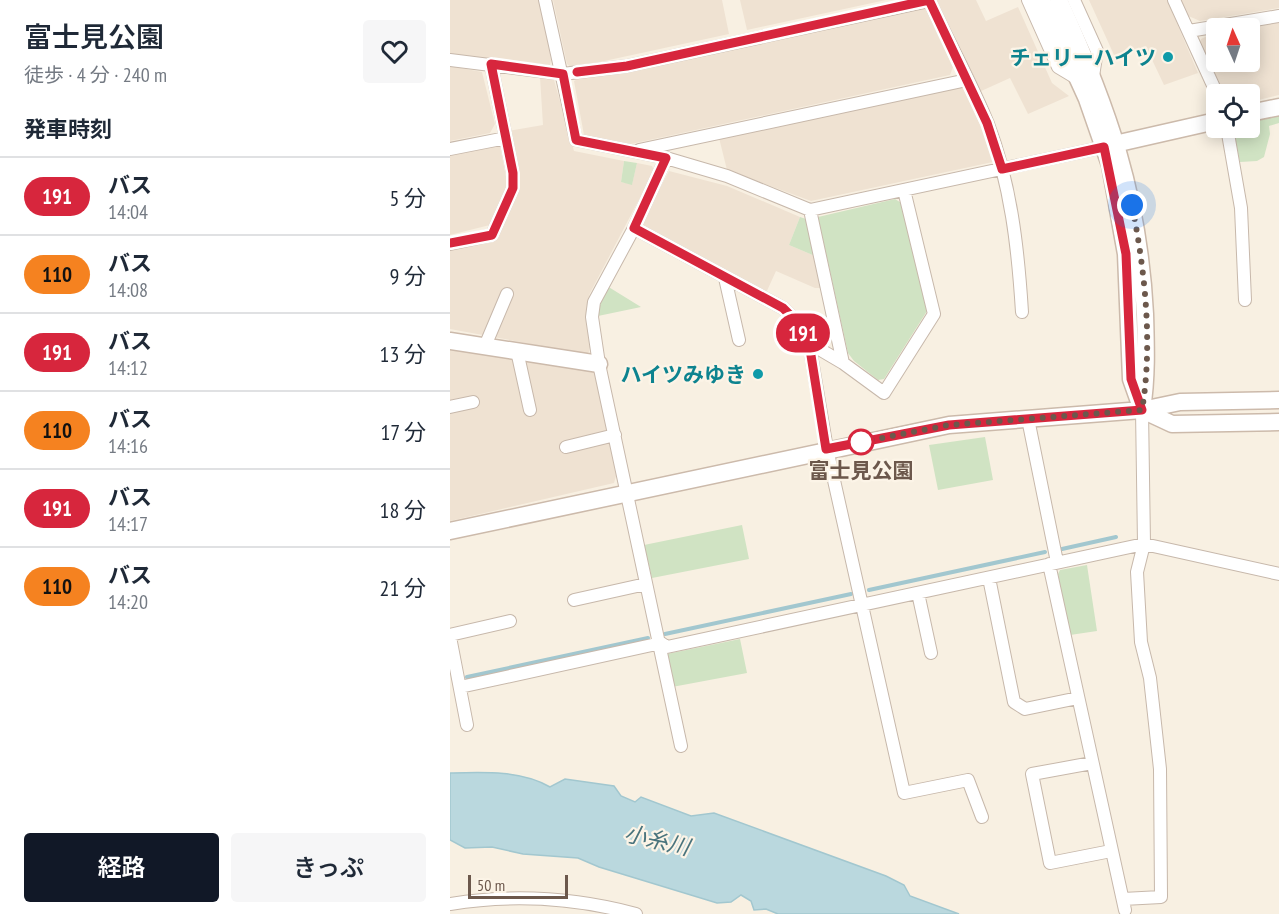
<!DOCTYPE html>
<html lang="ja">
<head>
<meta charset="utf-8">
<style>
  :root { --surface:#fff; --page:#f6f6f7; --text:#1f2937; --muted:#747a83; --line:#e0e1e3; --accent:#111827 }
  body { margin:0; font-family:"PT Sans Narrow","Noto Sans JP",sans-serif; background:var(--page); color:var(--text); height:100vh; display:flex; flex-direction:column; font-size:22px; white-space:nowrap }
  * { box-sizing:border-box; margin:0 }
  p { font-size:20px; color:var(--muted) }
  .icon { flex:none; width:33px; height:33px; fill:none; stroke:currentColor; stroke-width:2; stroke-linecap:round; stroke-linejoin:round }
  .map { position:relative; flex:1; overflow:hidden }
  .side { display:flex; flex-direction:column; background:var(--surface); width:450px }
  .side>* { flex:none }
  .badge { padding:0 12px; border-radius:20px; font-size:21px; line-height:39px }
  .needle { width:39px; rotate:357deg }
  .controls { position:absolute; left:756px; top:18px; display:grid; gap:12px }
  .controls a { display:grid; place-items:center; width:54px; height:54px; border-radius:6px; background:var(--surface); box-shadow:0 3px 15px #0003; font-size:30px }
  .scale { position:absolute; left:18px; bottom:15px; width:100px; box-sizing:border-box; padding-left:6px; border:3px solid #6c584c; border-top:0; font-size:16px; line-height:21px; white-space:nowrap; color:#6c584c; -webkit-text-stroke:4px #fcf4e7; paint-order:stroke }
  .you { position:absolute; width:30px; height:30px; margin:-15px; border:4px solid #fff; border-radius:50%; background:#1a73e8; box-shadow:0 0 0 9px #1a73e833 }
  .map>.badge { position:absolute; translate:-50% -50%; box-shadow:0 0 0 3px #fff }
  h2 { padding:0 24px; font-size:22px; line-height:54px }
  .round { display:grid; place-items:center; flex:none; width:63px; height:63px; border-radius:6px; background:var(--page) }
  .summary { display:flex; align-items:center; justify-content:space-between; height:102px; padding:0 24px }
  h1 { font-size:28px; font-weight:600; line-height:45px }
  .cta { display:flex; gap:12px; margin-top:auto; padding:12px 24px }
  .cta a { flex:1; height:69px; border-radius:6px; background:var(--accent); color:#fff; font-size:24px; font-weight:600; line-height:69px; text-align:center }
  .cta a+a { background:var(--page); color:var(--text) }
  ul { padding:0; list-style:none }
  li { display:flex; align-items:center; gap:18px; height:78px; padding:0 24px; border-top:2px solid var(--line) }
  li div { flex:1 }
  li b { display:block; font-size:22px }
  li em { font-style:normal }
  li .badge { min-width:66px; font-weight:700; text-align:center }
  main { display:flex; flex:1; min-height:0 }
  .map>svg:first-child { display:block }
  .residential { fill:#efe2d2 }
  .green { fill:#d0e3c3 }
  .water { fill:#bad8de; stroke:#a2c7cf; stroke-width:1.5 }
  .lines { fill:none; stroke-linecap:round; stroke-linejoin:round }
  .stream { stroke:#a2c7cf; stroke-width:4 }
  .street-casing { stroke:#c7b8ab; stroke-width:14 }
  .secondary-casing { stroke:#ccbaab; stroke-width:19 }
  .street { stroke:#fff; stroke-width:12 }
  .secondary { stroke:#fff; stroke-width:16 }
  .line-casing { stroke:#fff; stroke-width:14 }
  .line { stroke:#d7263d; stroke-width:9 }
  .walk { stroke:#6c584c; stroke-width:6; stroke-dasharray:0 10.8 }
  .culture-dot { fill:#0f9aa8; stroke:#fcf4e7; stroke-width:2 }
  .stop-dot { fill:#fff; stroke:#d7263d; stroke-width:3 }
  .labels { text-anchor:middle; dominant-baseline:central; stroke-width:4.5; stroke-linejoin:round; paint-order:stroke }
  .culture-label { font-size:21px; font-weight:bold; fill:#0d838f; stroke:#fcf4e7; text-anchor:end }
  .stop-label { font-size:21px; font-weight:bold; fill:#6c584c; stroke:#fcf4e7 }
  .water-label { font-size:22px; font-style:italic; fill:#4a747d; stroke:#fcf4e7 }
</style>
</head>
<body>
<main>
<section class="side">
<div class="summary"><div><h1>富士見公園</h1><p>徒歩 · 4 分 · 240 m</p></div><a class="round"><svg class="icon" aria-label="heart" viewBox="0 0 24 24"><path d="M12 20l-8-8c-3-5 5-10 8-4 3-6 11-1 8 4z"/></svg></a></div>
<h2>発車時刻</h2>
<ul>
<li><span class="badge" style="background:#d7263d;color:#fff">191</span><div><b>バス</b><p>14:04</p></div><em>5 分</em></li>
<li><span class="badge" style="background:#f58220;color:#111">110</span><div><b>バス</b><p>14:08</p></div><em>9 分</em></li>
<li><span class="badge" style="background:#d7263d;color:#fff">191</span><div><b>バス</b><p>14:12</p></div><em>13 分</em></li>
<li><span class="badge" style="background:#f58220;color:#111">110</span><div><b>バス</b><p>14:16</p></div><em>17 分</em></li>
<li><span class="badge" style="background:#d7263d;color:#fff">191</span><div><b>バス</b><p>14:17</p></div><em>18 分</em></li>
<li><span class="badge" style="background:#f58220;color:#111">110</span><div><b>バス</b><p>14:20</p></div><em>21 分</em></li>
</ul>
<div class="cta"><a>経路</a><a>きっぷ</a></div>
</section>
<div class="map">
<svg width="829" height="914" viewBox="0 0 829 914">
  <rect width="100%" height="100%" fill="#f8f0e2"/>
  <!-- residential -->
  <path class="residential" d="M0,0h90l11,60 -1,5 -4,2 -96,-12z
    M103,0h169l7,34 -157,34 -5,-4z
    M290,0h146l-139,30z
    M486,0h40l10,21 32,-14 34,76 17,13 -41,18 -18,-36 -31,14z
    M639,0h78l31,73 -34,12 -18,-38 -31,10z
    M729,0h100v8l-79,13 -14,-6z
    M475,6l28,61 -3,8 -319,69 -47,-9 -10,-54 4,-2 55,-9z
    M829,21v74l-29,7v-8h-28l-23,-49 2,-6 15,-7v30h34v-34h-12z
    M0,66l32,6 13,52 -5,9 -40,8z
    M90,77l14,3 20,71 50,10 -3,21 11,2 5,-21 15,3 2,5 -64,122 -4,16 4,38 -1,5 -4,2 -135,-25v-81l48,-11 13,-34 -3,-72 35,-6z
    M508,86l5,1 31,69 -1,6 -182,39 -84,-31 -8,-32z
    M42,143l8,3 8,41 -18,38 -40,10v-82z
    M219,171l58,15 73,31 -11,28 26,11 9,32h-9l-39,-17 -10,22 -124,-65 -1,-4z
    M0,347l138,21 6,4 6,18 16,86 -2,7 -164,38z"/>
  <!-- green -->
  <path class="green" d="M829,112v11l-10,3 1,8 -6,23 -7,4 -17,1 -7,-29 3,-5h10l7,4c5,-15 11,-17 26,-20z
    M174,161l13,2 -5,22 -11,-3z
    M445,199l8,5 24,107 -43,68 -6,1 -24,-19 -6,-8 -30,-136z
    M350,217l6,2 9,37 -26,-11z
    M157,286l34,21 -43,9v-12z
    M535,437l8,43 -55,10 -9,-45z
    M292,525l7,34 -97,19 -8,-33z
    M637,565l10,66 -27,4 -12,-61 2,-4z
    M290,639l7,34 -75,14 -5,-33z"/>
  <!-- water -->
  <path class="water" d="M0,773c32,-1 72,-3 100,14l15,-8 49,7 7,10 14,6 6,-5 50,19 23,-3 172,63 18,9 6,11 49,18h-181l-12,-5 -12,1 -3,-9 -10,-6 -10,7 -14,1 -118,-36 -21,-9 -55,-4 -31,-7 -27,1 -15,-8z"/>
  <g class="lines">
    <!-- stream -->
    <path class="stream" d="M612,549l54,-12
      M419,590l176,-38
      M215,634l186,-40
      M17,677l181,-39"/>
    <defs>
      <path id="street" d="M95,0l31,140 90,18 61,18 83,34 294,-63
        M479,0c19,41 42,82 59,124 23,61 30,124 34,188
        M578,0l30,67 20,12
        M624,0l23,51 -4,25
        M724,0l43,94
        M739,31l90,-15
        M0,60l113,14 64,-8 302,-65
        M777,128l14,80 4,92
        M0,149l56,-11
        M189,150l328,-70
        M216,158l-32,70 -40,74 -2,15 7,47 82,382
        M360,210l33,153
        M184,228l149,80 15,15 11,20 34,20 41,30 50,-79 -30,-124
        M0,244l42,-9 21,-47v-15l-22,-109
        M275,278l14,62
        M359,343l18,106 77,344 64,-13 14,37
        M35,346l22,-52
        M67,351l13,59
        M0,407l23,-5
        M578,419l29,143
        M116,447l49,-12
        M599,564l76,346
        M539,578l25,124 11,7 53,-11
        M468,593l13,60
        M124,600l72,-16
        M0,635l60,-14
        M0,637l17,88
        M10,687l201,-44 6,4 477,-103 135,30
        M642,763l-60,11 18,89 61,-12
        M673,899l38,-2 -1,-128 -10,-91 -9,-36 -4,-70 7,-28 -2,-134
        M0,904c61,-10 126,-6 186,10"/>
      <path id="secondary" d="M592,0l45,99 23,66 16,89 5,125 11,31 30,14 107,-2
        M609,0c49,107 80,195 86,314 1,33 2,63 -3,95
        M800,113l29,-6
        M656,146l110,-25
        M0,341l149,23
        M0,531l499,-106 193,-15 38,-8 99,-2"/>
    </defs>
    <!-- street casing -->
    <use href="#street" class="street-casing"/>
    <!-- secondary casing -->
    <use href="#secondary" class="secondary-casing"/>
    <!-- street -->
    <use href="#street" class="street"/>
    <!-- secondary -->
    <use href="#secondary" class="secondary"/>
  </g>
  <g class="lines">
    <defs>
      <path id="line" d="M0,243l42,-8 21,-47v-15l-22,-109 72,10 13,66 90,18 -32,70 149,80 15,15 11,20 17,106 123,-24 193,-15 -11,-31 -5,-125 -22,-107 -102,22 -15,-46 -58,-123 -302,66 -50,6"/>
    </defs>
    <!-- line casing -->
    <use href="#line" class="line-casing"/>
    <!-- line -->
    <use href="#line" class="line"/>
    <!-- walk -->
    <path class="walk" d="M411,442l88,-17 193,-15c11,-66 3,-139 -10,-205"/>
  </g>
  <!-- markers -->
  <g class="culture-dot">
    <circle cx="718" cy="57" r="6"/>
    <circle cx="308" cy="374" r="6"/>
  </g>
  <circle class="stop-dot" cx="411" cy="442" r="12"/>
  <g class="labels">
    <!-- culture labels -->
    <g class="culture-label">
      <text x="706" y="57">チェリーハイツ</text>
      <text x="296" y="374">ハイツみゆき</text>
    </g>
    <!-- stop labels -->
    <g class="stop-label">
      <text x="411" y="470">富士見公園</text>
    </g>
    <!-- water labels -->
    <g class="water-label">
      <text transform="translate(207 840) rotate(13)">小糸川</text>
    </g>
  </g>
</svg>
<div class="controls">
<a><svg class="needle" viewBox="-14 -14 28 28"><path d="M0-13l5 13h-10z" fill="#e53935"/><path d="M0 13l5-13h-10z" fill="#747a83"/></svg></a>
<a><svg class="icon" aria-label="locate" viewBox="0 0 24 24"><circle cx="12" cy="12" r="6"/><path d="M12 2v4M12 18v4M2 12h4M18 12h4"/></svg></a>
</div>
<div class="scale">50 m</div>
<div class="you" style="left:682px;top:205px"></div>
<b class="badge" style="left:353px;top:333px;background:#d7263d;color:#fff">191</b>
</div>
</main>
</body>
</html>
